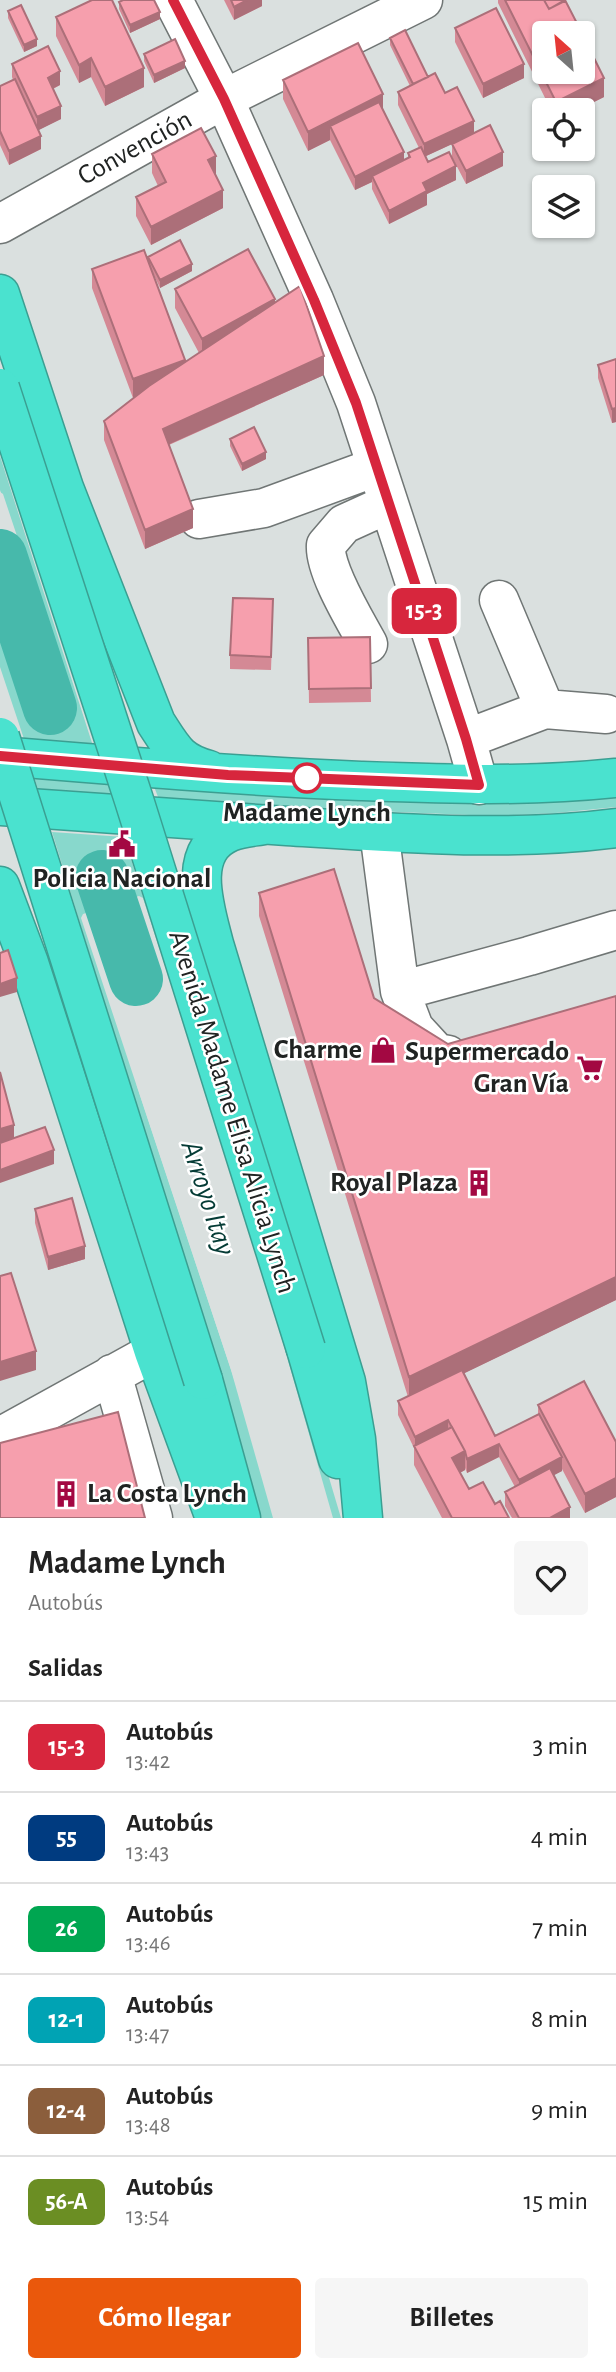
<!DOCTYPE html>
<html lang="es">
<head>
<meta charset="utf-8">
<style>
  :root { --surface:#fff; --page:#f6f6f6; --text:#222; --muted:#767676; --line:#e0e0e0; --accent:#ea580c }
  body { margin:0; font-family:"Alegreya Sans",sans-serif; background:var(--page); color:var(--text); height:100vh; display:flex; flex-direction:column; font-size:26px; white-space:nowrap }
  * { box-sizing:border-box; margin:0 }
  p { font-size:23px; color:var(--muted) }
  .icon { flex:none; width:38px; height:38px; fill:none; stroke:currentColor; stroke-width:2; stroke-linecap:round; stroke-linejoin:round }
  .map { position:relative; height:1518px; overflow:hidden }
  .side { display:flex; flex-direction:column; background:var(--surface); flex:1 }
  .side>* { flex:none }
  .badge { padding:0 14px; border-radius:10px; font-size:24px; line-height:46px }
  .needle { width:46px; rotate:333deg }
  .fabs { position:absolute; left:532px; top:21px; display:grid; gap:14px }
  .fabs a { display:grid; place-items:center; width:63px; height:63px; border-radius:7px; background:var(--surface); box-shadow:0 2px 5px #0004; font-size:35px }
  .map>.badge { position:absolute; translate:-50% -50%; box-shadow:0 0 0 4px #fff }
  h2 { padding:0 28px; font-size:26px; line-height:63px }
  .round { display:grid; place-items:center; flex:none; width:74px; height:74px; border-radius:7px; background:var(--page) }
  .headline { display:flex; align-items:center; justify-content:space-between; height:119px; padding:0 28px }
  h1 { font-size:33px; font-weight:600; line-height:52px }
  .cta { display:flex; gap:14px; margin-top:auto; padding:14px 28px }
  .cta a { flex:1; height:80px; border-radius:7px; background:var(--accent); color:#fff; font-size:28px; font-weight:600; line-height:80px; text-align:center }
  .cta a+a { background:var(--page); color:var(--text) }
  ul { padding:0; list-style:none }
  li { display:flex; align-items:center; gap:21px; height:91px; padding:0 28px; border-top:2px solid var(--line) }
  li div { flex:1 }
  li b { display:block; font-size:26px }
  li em { font-style:normal }
  li .badge { min-width:77px; font-weight:700; text-align:center }
  .map>svg:first-child { display:block }
  .green { fill:#88d8cc }
  .pier { fill:#dae0df }
  .lines { fill:none; stroke-linecap:round; stroke-linejoin:round }
  .river { stroke:#47b9ab; stroke-width:54 }
  .minor-casing { stroke:#707675; stroke-width:41 }
  .highway-casing { stroke:#3b9f92; stroke-width:41 }
  .minor { stroke:#fff; stroke-width:38 }
  .highway { stroke:#4ae2cf; stroke-width:38 }
  .highway-bridge-casing { stroke:#3b9f92; stroke-width:41; stroke-linecap:butt }
  .highway-bridge { stroke:#4ae2cf; stroke-width:38 }
  .wall { fill:#d48995 }
  .shaded-wall { fill:#ac6f79 }
  .building { fill:#f69fad; stroke:#ac6f79; stroke-width:2 }
  .line-casing { stroke:#fff; stroke-width:16 }
  .line { stroke:#d7263d; stroke-width:10 }
  .stop-dot { fill:#fff; stroke:#d7263d; stroke-width:3.5 }
  .labels { text-anchor:middle; dominant-baseline:central; stroke-width:5; stroke-linejoin:round; paint-order:stroke }
  .street-label { font-size:28px; fill:#202322; stroke:#fff }
  .stop-label { font-size:28px; font-weight:bold; fill:#202322; stroke:#fff }
  .poi-label { font-size:28px; font-weight:bold; fill:#202322; stroke:#fff; text-anchor:end }
  .water-label { font-size:30px; font-style:italic; fill:#043b35; stroke:#fff }
</style>
</head>
<body>
<div class="map">
<svg width="616" height="1518" viewBox="0 0 616 1518">
  <rect width="100%" height="100%" fill="#dae0df"/>
  <!-- green -->
  <path class="green" d="M0,456l93,290 -69,-7 -24,-72v-38l11,35 47,-1 -58,-173z
    M33,774l74,6 5,17 -73,-5z
    M153,784l463,10v13l-60,6 -62,3 -334,-14z
    M52,832l72,5 163,511 21,59 33,111h-10l-195,-435 118,356 20,79h-15l-30,-110z"/>
  <!-- pier -->
  <path class="pier" d="M0,492l3,2 55,165 -2,4 -43,1 -3,-2 -10,-31z
    M139,896l4,2 110,340 80,280h-60l-42,-148 -150,-452 2,-4z"/>
  <g class="lines">
    <!-- river -->
    <path class="river" d="M0,556l50,152
      M102,877l34,102"/>
    <defs>
      <path id="minor" d="M173,0l51,99 90,201 42,103 110,336 13,46
        M0,224l224,-125 199,-99
        M199,519l65,-11 112,-41
        M499,600l46,109
        M368,644c-13,-24 -44,-74 -42,-99l18,-21 44,-20
        M466,739l79,-30 61,5
        M379,831l21,160 14,37 23,25 11,2
        M400,991l129,-35 87,-26
        M112,1374l41,144
        M0,1437l154,-85"/>
      <path id="highway" d="M0,294l64,194 92,235c17,26 22,39 53,47
        M0,756c120,10 240,20 361,25 86,3 170,6 255,-3
        M0,806c96,7 191,13 287,20 109,7 220,16 329,2
        M268,824c-12,3 -26,3 -38,8 -45,19 -25,76 -16,112l132,438 10,57 7,79
        M0,886l29,77 125,389 61,166
        M306,1349l32,110
        M203,1380l38,138"/>
    </defs>
    <!-- minor casing -->
    <use href="#minor" class="minor-casing"/>
    <!-- highway casing -->
    <use href="#highway" class="highway-casing"/>
    <!-- minor -->
    <use href="#minor" class="minor"/>
    <!-- highway -->
    <use href="#highway" class="highway"/>
    <defs>
      <path id="highway-bridge" d="M0,388l134,412 172,549
        M0,737l203,643"/>
    </defs>
    <!-- highway-bridge casing -->
    <use href="#highway-bridge" class="highway-bridge-casing"/>
    <!-- highway-bridge -->
    <use href="#highway-bridge" class="highway-bridge"/>
  </g>
  <!-- wall -->
  <path class="wall" d="M224,0h38v6l-28,14z
    M498,0h67l39,97 -26,13h-27l-53,-107z
    M119,2l41,17 -30,14 -11,-24z
    M8,11l29,35 -13,6 -16,-34z
    M56,17l88,70 -39,19 -14,-29 -12,6 -23,-47z
    M455,28l69,50 -41,20 -28,-56z
    M390,38l55,55 29,40 29,33 -37,18 -14,-27v-13l-26,12 2,6 28,18 -29,14v11l-38,19 -17,-35v-7l-17,8 -25,-50 -22,11 -25,-52v-19l100,30 21,50 4,-2v-5l11,-5 -21,-43v-13l12,-6 -20,-41z
    M144,54l41,14 -31,15 -10,-22z
    M12,64l48,21 -7,4 8,30 -23,11 3,19 -32,16 -9,-20v-59l13,-6 -1,-3z
    M152,154l64,21 7,33 -72,37 -15,-29v-19l22,-11 -6,-13z
    M148,257l44,14 -32,17 -7,-15 32,89 14,-9 -24,-45v-19l100,13 49,73 -155,70 24,83 -48,21 -41,-109v-19l29,-23 -41,-110v-19l56,-9z
    M616,359v63l-4,1 -14,-45v-13z
    M230,439l36,20 -24,12 -12,-25z
    M273,612l-2,58 -41,-1v-14z
    M370,637l1,65 -62,1 -1,-65z
    M259,893l115,105 74,46 168,-48v304l-152,73 31,63 43,-22v-9l78,37v55l-31,16 -23,-44v2l-9,4 17,43h-58l-7,-12v-14l10,-5 -16,-30 -32,16 -2,-5v2l-5,3 9,16 26,15 14,14h-67l-28,-53v-17l-16,-33v-14l10,-4 -149,-481z
    M35,1209l50,50 -37,11 -13,-47z"/>
  <!-- shaded-wall -->
  <path class="shaded-wall" d="M247,0h15v6l-28,14v-13z
    M160,12v7l-30,14v-8z
    M37,39v7l-13,6v-7z
    M91,58v19l-12,6v-18z
    M185,61v7l-31,15v-8z
    M524,64v14l-41,20v-14z
    M144,68v19l-39,19v-19z
    M60,71v14l-12,6v-13z
    M604,78v19l-26,13h-22v-8z
    M383,94v19l-53,13v14l-22,11v-19z
    M61,106v13l-24,12v-14z
    M474,121v13l-50,23v-13z
    M41,136v13l-32,16v-14z
    M404,152v13l-32,11v6l-17,8v-13z
    M503,152v14l-37,18v-13z
    M216,156v19l-8,-15z
    M456,166v14l-29,14v11l-38,19v-13l34,-28z
    M223,190v18l-72,37v-18z
    M192,264v7l-32,17v-8z
    M275,299v19l-73,40v-19z
    M324,356v19l-161,72v-18z
    M185,360v19l-52,19v-19z
    M616,408v14l-4,1v-14z
    M266,452v7l-24,12v-7z
    M193,509v19l-48,21v-19z
    M17,978v14l-17,5v-13z
    M14,1125v23l-14,4v-23z
    M54,1150v14l-54,19v-13z
    M85,1246v13l-37,11v-13z
    M616,1277v23l-207,100v-23z
    M36,1351v19l-36,11v-19z
    M448,1420v14l-33,16v-13z
    M499,1444v13l-32,16v-14z
    M465,1451v19l-13,7v-19z
    M562,1457v14l-43,23v-14z
    M616,1478v19l-31,16v-19z
    M570,1507v11h-20z"/>
  <!-- building -->
  <path class="building" d="M92,0h20l32,68 -39,19 -14,-29 -12,7 -23,-48z
    M123,0h31l6,12 -30,13 -11,-23z
    M231,0h16l-13,7z
    M505,0h39l5,9 16,-9 17,33h-38v39h39v-36l21,42 -48,24z
    M544,0h21v1l-16,8z
    M21,5l16,34 -13,6 -16,-34z
    M496,8l28,56 -41,20 -28,-56z
    M405,30l23,47 -15,7 -23,-46z
    M175,39l10,22 -31,14 -10,-21z
    M358,43l25,51 -75,38 -25,-52z
    M48,46l12,25 -12,7 13,28 -24,11 -25,-53z
    M435,73l10,20 12,-6 17,34 -50,23 -26,-52z
    M15,79l26,57 -32,15 -9,-20v-45z
    M379,102l25,50 -49,25 -25,-51z
    M490,125l13,27 -37,19 -14,-27z
    M201,128l15,28 -8,4 15,30 -72,37 -15,-30 30,-15 -14,-28z
    M421,147l7,15 21,-10 7,14 -33,17 4,8 -38,20 -17,-35 38,-19 -2,-4z
    M180,240l12,24 -32,16 -12,-23z
    M248,249l27,50 -73,40 -27,-50z
    M144,250l41,110 -52,19 -41,-110z
    M300,286l24,70 -161,73 30,80 -48,21 -41,-109 45,-35z
    M616,359v49l-4,1 -14,-44z
    M254,427l12,25 -24,12 -12,-25z
    M233,598l40,1 -2,58 -41,-2z
    M370,637l1,51 -62,1 -1,-51z
    M334,869l40,129 74,46 168,-48v281l-207,100 -150,-484z
    M8,950l9,28 -17,6v-31z
    M0,1072l14,53 -14,4z
    M45,1127l9,23 -54,20v-27z
    M72,1198l13,48 -37,11 -13,-48z
    M11,1273l25,78 -36,11v-86z
    M462,1370l33,66 44,-22 23,43 -43,23 -20,-36 -32,15 -2,-8 -17,-31 -33,17 -17,-36z
    M584,1381l32,61v36l-31,16 -47,-89z
    M118,1412l27,106h-145v-75z
    M452,1427l13,24 -13,7 17,31 14,-7 12,22 5,-3 9,17h-57l-38,-72z
    M550,1468l20,39 -20,11h-31l-14,-26z"/>
  <g class="lines">
    <defs>
      <path id="line" d="M0,756l228,19 251,10 -13,-46 -110,-336 -42,-103 -90,-201 -51,-99"/>
    </defs>
    <!-- line casing -->
    <use href="#line" class="line-casing"/>
    <!-- line -->
    <use href="#line" class="line"/>
  </g>
  <!-- icons -->
  <defs>
    <symbol id="civic-bare" viewBox="-9 -9 18 18"><path d="M-.6-6.5H3V-4.5H.6V-3L4-1V1h2V6H-6V1h2V-1L-.6-3ZM-1.2 2.5V6h2.4V2.5Z" fill="#a30842" stroke="#fff" stroke-width="2.5" paint-order="stroke"/></symbol>
    <symbol id="shop-bare" viewBox="-9 -9 18 18"><path d="M-5-2.5h2.3a2.7 3.5 0 0 1 5.4 0H5L5.5 6h-11ZM-1.5-2.5h3a1.5 2.3 0 0 0-3 0Z" fill="#a30842" stroke="#fff" stroke-width="2.5" paint-order="stroke"/></symbol>
    <symbol id="supermarket-bare" viewBox="-9 -9 18 18"><path d="M-6-5.5h2.5l.6 2H6L4.5 2H-2.5L-4.4-4H-6ZM-1.5 3.2a1.3 1.3 0 1 0 .1 0ZM3 3.2a1.3 1.3 0 1 0 .1 0Z" fill="#a30842" stroke="#fff" stroke-width="2.5" paint-order="stroke"/></symbol>
    <symbol id="building-bare" viewBox="-9 -9 18 18"><path d="M-4-6H4V6H1V3H-1V6H-4ZM-2.5-4.3h1.7v1.8h-1.7ZM.8-4.3h1.7v1.8H.8ZM-2.5-1h1.7V.8h-1.7ZM.8-1h1.7V.8H.8Z" fill="#a30842" stroke="#fff" stroke-width="2.5" paint-order="stroke"/></symbol>
  </defs>
  <g fill-rule="evenodd">
    <use href="#civic-bare" x="103" y="825" width="38" height="38"/>
    <use href="#shop-bare" x="364" y="1031" width="38" height="38"/>
    <use href="#supermarket-bare" x="571" y="1049" width="38" height="38"/>
    <use href="#building-bare" x="460" y="1164" width="38" height="38"/>
    <use href="#building-bare" x="47" y="1475" width="38" height="38"/>
  </g>
  <!-- markers -->
  <circle class="stop-dot" cx="307" cy="778" r="14"/>
  <g class="labels">
    <!-- street labels -->
    <g class="street-label">
      <text transform="translate(135 148) rotate(-29)">Convención</text>
      <text transform="translate(232 1112) rotate(73)">Avenida Madame Elisa Alicia Lynch</text>
    </g>
    <!-- stop labels -->
    <g class="stop-label">
      <text x="307" y="813">Madame Lynch</text>
    </g>
    <!-- poi labels -->
    <g class="poi-label">
      <text x="122" y="879" text-anchor="middle">Policia Nacional</text>
      <text x="362" y="1050">Charme</text>
      <text x="569" y="1052">Supermercado<tspan x="569" dy="32">Gran Vía</tspan></text>
      <text x="458" y="1183">Royal Plaza</text>
      <text x="87" y="1494" text-anchor="start">La Costa Lynch</text>
    </g>
    <!-- water labels -->
    <g class="water-label">
      <text transform="translate(208 1198) rotate(72)">Arroyo Itay</text>
    </g>
  </g>
</svg>
<div class="fabs">
<a><svg class="needle" viewBox="-14 -14 28 28"><path d="M0-13l5 13h-10z" fill="#e53935"/><path d="M0 13l5-13h-10z" fill="#767676"/></svg></a>
<a><svg class="icon" aria-label="locate" viewBox="0 0 24 24"><circle cx="12" cy="12" r="6"/><path d="M12 2v4M12 18v4M2 12h4M18 12h4"/></svg></a>
<a><svg class="icon" aria-label="layers" viewBox="0 0 24 24"><path d="M12 4l9 5-9 5-9-5zM3 14l9 5 9-5"/></svg></a>
</div>
<b class="badge" style="left:424px;top:611px;background:#d7263d;color:#fff">15-3</b>
</div>
<section class="side">
<div class="headline"><div><h1>Madame Lynch</h1><p>Autobús</p></div><a class="round"><svg class="icon" aria-label="heart" viewBox="0 0 24 24"><path d="M12 20l-8-8c-3-5 5-10 8-4 3-6 11-1 8 4z"/></svg></a></div>
<h2>Salidas</h2>
<ul>
<li><span class="badge" style="background:#d7263d;color:#fff">15-3</span><div><b>Autobús</b><p>13:42</p></div><em>3 min</em></li>
<li><span class="badge" style="background:#003b80;color:#fff">55</span><div><b>Autobús</b><p>13:43</p></div><em>4 min</em></li>
<li><span class="badge" style="background:#00a651;color:#fff">26</span><div><b>Autobús</b><p>13:46</p></div><em>7 min</em></li>
<li><span class="badge" style="background:#00a3b4;color:#fff">12-1</span><div><b>Autobús</b><p>13:47</p></div><em>8 min</em></li>
<li><span class="badge" style="background:#8b5e3c;color:#fff">12-4</span><div><b>Autobús</b><p>13:48</p></div><em>9 min</em></li>
<li><span class="badge" style="background:#6b8e23;color:#fff">56-A</span><div><b>Autobús</b><p>13:54</p></div><em>15 min</em></li>
</ul>
<div class="cta"><a>Cómo llegar</a><a>Billetes</a></div>
</section>
</body>
</html>
